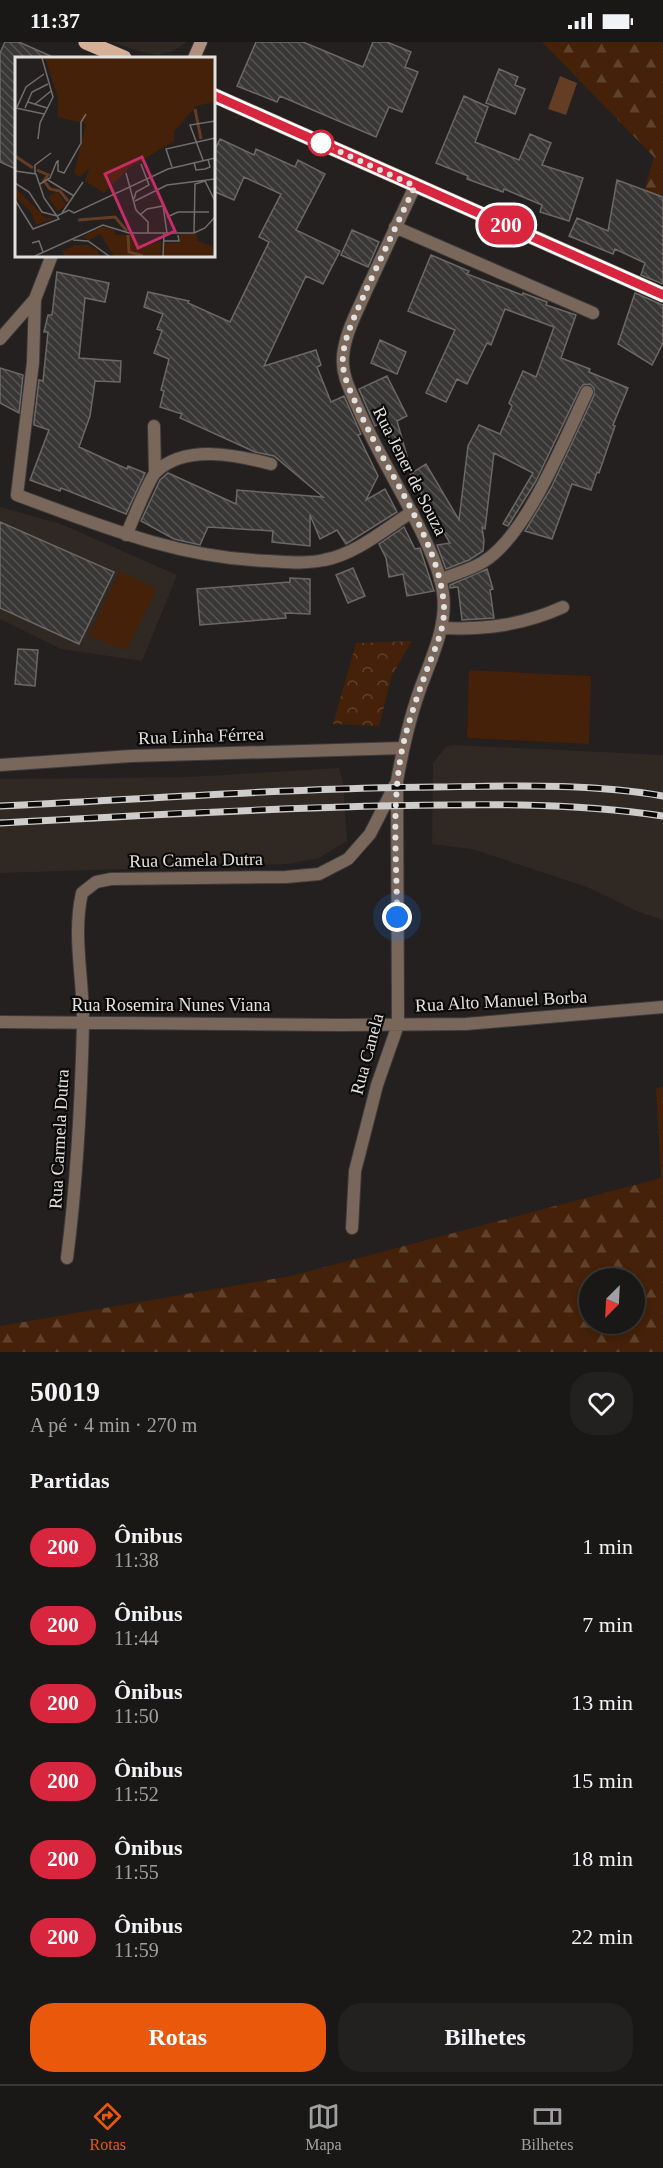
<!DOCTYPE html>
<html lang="pt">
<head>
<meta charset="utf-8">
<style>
  :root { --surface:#1a1817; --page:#232120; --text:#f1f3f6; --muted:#9fa0a1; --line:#383736; --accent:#ea580c }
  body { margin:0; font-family:Georgia,serif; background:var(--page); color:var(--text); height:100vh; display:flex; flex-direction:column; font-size:22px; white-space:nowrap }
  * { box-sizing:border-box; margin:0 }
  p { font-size:20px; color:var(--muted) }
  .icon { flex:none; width:33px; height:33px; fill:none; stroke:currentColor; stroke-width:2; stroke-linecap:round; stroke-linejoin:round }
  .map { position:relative; height:1310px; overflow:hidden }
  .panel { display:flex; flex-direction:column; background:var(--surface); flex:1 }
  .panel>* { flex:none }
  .badge { padding:0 12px; border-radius:20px; font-size:21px; line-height:39px }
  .needle { width:39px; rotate:204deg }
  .fabs { position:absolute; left:579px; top:1226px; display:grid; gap:12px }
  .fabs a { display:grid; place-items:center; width:66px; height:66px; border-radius:50%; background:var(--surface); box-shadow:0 3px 9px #0003,0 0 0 2px var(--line); font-size:30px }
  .you { position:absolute; width:30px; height:30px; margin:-15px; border:4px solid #fff; border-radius:50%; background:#1a73e8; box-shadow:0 0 0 9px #1a73e833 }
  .map>.badge { position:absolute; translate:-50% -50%; box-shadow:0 0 0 3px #fff }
  h2 { padding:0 30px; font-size:22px; line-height:54px }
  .round { display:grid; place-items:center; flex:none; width:63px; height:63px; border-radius:24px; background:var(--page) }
  .head { display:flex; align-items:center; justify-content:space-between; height:102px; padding:0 30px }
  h1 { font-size:28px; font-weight:700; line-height:45px }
  .primary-button { display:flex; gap:12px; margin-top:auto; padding:12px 30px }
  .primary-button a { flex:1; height:69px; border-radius:24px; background:var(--accent); color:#fff; font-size:24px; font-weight:700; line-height:69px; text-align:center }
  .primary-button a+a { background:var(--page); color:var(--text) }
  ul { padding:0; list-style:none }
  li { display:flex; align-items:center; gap:18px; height:78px; padding:0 30px }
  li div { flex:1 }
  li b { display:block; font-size:22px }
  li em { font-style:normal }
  li .badge { min-width:66px; font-weight:700; text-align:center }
  .status { display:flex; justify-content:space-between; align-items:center; height:42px; padding:0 30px; background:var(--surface); direction:ltr }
  .status svg { height:16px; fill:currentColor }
  .dock { display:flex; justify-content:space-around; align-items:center; height:84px; border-top:2px solid var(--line); background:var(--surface); font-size:16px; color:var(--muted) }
  .dock a { display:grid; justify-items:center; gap:3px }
  .dock .on { color:var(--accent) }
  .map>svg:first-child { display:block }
  .built { fill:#302823 }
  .forest { fill:url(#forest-firs); fill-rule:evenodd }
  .park { fill:url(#park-crowns) }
  .garden { fill:#442108 }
  .water { fill:#643d24 }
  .building { fill:url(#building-back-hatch); stroke:#6b6866; stroke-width:1.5 }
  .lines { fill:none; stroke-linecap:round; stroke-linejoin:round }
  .street-casing { stroke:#3e3b3a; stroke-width:14 }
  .secondary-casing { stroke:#3e3b3a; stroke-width:14 }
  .primary-casing { stroke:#3e3b3a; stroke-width:16 }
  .street { stroke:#7a675c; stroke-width:12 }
  .secondary { stroke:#ae907d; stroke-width:12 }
  .primary { stroke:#d6af97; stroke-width:15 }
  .rail-casing { stroke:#cfcdcc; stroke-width:7 }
  .rail { stroke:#0b0a09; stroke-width:4.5; stroke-dasharray:14; stroke-linecap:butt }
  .line-casing { stroke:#fff; stroke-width:14 }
  .line { stroke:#d7263d; stroke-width:9 }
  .walk { stroke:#e3e1e0; stroke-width:6; stroke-dasharray:0 10.8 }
  .stop-dot { fill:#fff; stroke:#d7263d; stroke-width:3 }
  .labels { text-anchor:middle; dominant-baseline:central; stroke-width:4.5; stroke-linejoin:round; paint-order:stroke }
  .street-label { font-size:18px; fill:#e3e1e0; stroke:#0b0a09 }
  .inset-river { fill:none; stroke:#643d24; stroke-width:3 }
  .inset-road { fill:none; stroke:#706d6c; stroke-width:1.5 }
  .view { fill:#c52c68; fill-opacity:0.15; stroke:#c52c68; stroke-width:3 }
  .inset-edge { fill:none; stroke:#e3e1e0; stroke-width:3 }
</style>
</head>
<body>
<div class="status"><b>11:37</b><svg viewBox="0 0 49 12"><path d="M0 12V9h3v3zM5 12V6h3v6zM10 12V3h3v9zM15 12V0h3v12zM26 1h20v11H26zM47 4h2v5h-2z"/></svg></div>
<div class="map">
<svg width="663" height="1310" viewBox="0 0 663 1310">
  <defs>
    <pattern id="forest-firs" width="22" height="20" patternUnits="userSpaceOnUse" patternTransform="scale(1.5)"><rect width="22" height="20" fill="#442108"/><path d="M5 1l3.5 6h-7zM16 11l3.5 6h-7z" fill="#5f412c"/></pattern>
    <pattern id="park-crowns" width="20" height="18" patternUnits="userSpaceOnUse" patternTransform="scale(1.5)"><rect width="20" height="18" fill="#442108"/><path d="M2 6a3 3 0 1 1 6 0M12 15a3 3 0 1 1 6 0" fill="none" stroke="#5f412c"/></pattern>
    <pattern id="building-back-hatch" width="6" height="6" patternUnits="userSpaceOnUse" patternTransform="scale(1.5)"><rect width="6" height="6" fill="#393735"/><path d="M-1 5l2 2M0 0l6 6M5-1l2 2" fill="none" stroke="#565452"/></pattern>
  </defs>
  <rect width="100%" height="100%" fill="#23201f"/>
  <!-- built -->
  <path class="built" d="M112,0h75l-14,9 -15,4 -16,-3z
    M0,465l61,17 116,51 -35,86 -81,-12 -61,-30z
    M453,703l210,10v165l-24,-8 -52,-25 -115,-38 -40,-5 1,-81 13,-16z
    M339,726l4,14 4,59 -28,17 -31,6 -288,9v-94l189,-2z"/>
  <!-- forest -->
  <path class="forest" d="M542,0h121v230l-30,-14 -6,-8 27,-93z
    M663,1045v265h-663v-26l291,-50 370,-98 -5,-90zM590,1236h44v45h-44z"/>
  <!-- park -->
  <path class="park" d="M412,599l-20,34 -13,51 -46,-2 23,-81z"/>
  <!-- garden -->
  <path class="garden" d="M120,529l37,18 -31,61 -37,-14z
    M469,628l122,6 -2,68 -122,-6z"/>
  <!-- water -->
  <path class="water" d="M560,34l17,7 -11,32 -18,-6z"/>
  <!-- building -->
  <path class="building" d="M5,0h14l36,16h-39v111l-16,-7v-109z
    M256,0h47l60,25 10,-25h14l24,10 -6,15 13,5 -16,40 -13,-5 -13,30 -96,-41 -3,6 -40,-16z
    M499,27l19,8 -3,8 10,4 -10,25 -29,-11z
    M464,54l24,11 -13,35 44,18 11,-26 21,9 -9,22 41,13 -14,43 -29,-9 2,-7 -38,-16 -1,3 -36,-13 1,-3 -32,-13z
    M220,97l34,16 2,-6 39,18 3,-7 27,14 -29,56 44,21 -17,33 -17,-8 -42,90 52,-16 5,15 -4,2 14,35 13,-6 17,38 -3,1 20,41 -12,24 19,-11 12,23 -51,32 -9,-14 -17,9 -10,-24v31l-38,-4 1,-11 -65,-4 -8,18 -26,-6 -33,-18 19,-41 8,-7 68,31 1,-14 86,7 -49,-41 -19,-4 -75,-34 2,-4 -22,-7 4,-16 -3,-1 8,-31 -15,-6 8,-22 -5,-2 6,-15 -19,-7 4,-15 41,9 -1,2 42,19 39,-80 -10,-5 22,-43 -37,-17 -10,23 -21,-9v-37z
    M617,138l46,17v87l-22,-9 4,-12 -30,-14 -2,5 -44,-18 8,-18 31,13z
    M352,188l27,12 -11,25 -27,-12z
    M431,213l38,16 -2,3 55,21 1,-2 24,9 -1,3 30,10 -15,43 29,11 -1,3 39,16 -15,37 2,1 -16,47 -2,-1 -6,18 -19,-6 -20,55 -27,-8 26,-43 43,-93v-7l-4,-4 -7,1 -3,4 -44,92 -28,45 -5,-2 30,-51 -39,-20 -9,76 -3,-2 2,14 -1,10 -14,9 -23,9 -9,-24 13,-2 -40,-69 16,-10 33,56 9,-74 11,-21 21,9 12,-28 -3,-3 14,-32 13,6 18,-50 -49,-18 -14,36 -4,-2 -20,41 -10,-5 -11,23 -20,-9 29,-63 -47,-19z
    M57,230l52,11 -4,19 -20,-4 -6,60 42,3 -1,21 -25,-1 -5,35 -11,31 48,22 1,-3 17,7 -19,41 -65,-26 -1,3 -30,-11 19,-50 -15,-5v-3l5,-42 4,1 5,-49h-4l4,-17h4z
    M635,251l28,12v38l-11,22 -34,-21z
    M380,298l26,12 -9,22 -26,-11z
    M0,326l23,7 -4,38 -19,-10z
    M387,334l20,40 -10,5 10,35 -6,3 -20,-36 -6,3 -16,-37z
    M0,480l114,50 -35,72 -79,-36z
    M404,485l11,22 5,-1 14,43 -27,5 -4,-22 -14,3 -3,-19 -7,-14z
    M353,526l12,28 -17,7 -12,-28z
    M487,527l6,20 -3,1 4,28 -32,2 -4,-33 -8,1v-3z
    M290,536l20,1v35l-25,-1 1,5 -86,7 -3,-36 93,-7z
    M18,607l20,1 -3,36 -20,-2z"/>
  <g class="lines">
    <defs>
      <path id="street" d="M395,185l198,86
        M52,213l-17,44 -2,63 -16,133c84,31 161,63 252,66 18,1 37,3 55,-1 32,-6 61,-31 88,-48
        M0,297l35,-40
        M154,384l1,47
        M126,493c6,-12 23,-57 30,-63 29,-28 81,-17 115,-8
        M440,538c14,-6 30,-10 43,-18 44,-26 82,-124 104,-170
        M442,586c43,2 81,-3 121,-21
        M0,723l131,-9 272,-8
        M0,980l341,3 125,-1 197,-17
        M352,1186l3,-57 22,-86 21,-60 -1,-244c5,-28 11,-56 20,-83 11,-34 31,-69 26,-105 -3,-21 -12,-41 -21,-60 -20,-42 -46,-82 -64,-125 -7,-16 -17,-33 -15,-52 2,-23 15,-46 24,-67 16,-35 32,-69 48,-103
        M67,1216c10,-77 14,-155 16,-233 1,-43 -11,-89 -1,-132l14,-11 15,-3 175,-2 33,-3 29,-15 22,-25 25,-49"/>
      <path id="secondary" d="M194,16l7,-16"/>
      <path id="primary" d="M86,0l38,16
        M213,53l450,200"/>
    </defs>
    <!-- street casing -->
    <use href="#street" class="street-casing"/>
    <!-- secondary casing -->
    <use href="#secondary" class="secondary-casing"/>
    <!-- primary casing -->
    <use href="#primary" class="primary-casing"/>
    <!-- street -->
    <use href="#street" class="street"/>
    <!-- secondary -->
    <use href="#secondary" class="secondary"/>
    <!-- primary -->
    <use href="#primary" class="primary"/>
    <defs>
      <path id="rail" d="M0,764c145,-7 291,-18 436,-19 75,-1 153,-4 227,9
        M0,781c126,-7 251,-14 377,-17 95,-2 192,-4 286,10"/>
    </defs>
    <!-- rail casing -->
    <use href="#rail" class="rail-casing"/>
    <!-- rail -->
    <use href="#rail" class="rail"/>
  </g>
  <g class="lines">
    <defs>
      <path id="line" d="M213,53l450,200"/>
    </defs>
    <!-- line casing -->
    <use href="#line" class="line-casing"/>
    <!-- line -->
    <use href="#line" class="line"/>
    <!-- walk -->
    <path class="walk" d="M321,101l94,43c-16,34 -32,68 -48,102 -9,22 -22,45 -24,68 -2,19 8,36 15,52 26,61 82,132 86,199 1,21 -9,41 -16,60 -10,27 -20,55 -26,83 -11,54 -5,112 -5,167"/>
  </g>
  <!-- markers -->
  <circle class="stop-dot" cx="321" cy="101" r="12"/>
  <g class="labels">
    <!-- street labels -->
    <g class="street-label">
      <text transform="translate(410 429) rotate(63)">Rua Jener de Souza</text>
      <text transform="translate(201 694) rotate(-2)">Rua Linha Férrea</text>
      <text transform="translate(196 818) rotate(-1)">Rua Camela Dutra</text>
      <text transform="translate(501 959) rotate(-3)">Rua Alto Manuel Borba</text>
      <text x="171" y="963">Rua Rosemira Nunes Viana</text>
      <text transform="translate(367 1012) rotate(-75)">Rua Canela</text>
      <text transform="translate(59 1097) rotate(-87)">Rua Carmela Dutra</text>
    </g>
  </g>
  <!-- overview -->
  <g transform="translate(15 15)">
    <rect width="200" height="200" fill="#23201f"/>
    <path d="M165,177h17v7l16,5 1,10h-51l1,-13h16z" fill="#442108"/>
    <path d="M30,1h169v44l-18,4 -22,26v9l-46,28 -24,24 -19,-12 4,-13 -9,9 -6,-4 12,-49 -28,-7v-20zM0,131l31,30h9l-19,7 -5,-13 -16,-15zM87,170l12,2 1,6h20v6l10,4 16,-4v15h-47l-14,-22 -11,6 -7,-3zM60,188h12l11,5 1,6h-35l-2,-5z" fill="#442108"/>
    <path d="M42,134l9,14 -8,6 -10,-14z" fill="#442108"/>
    <path class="inset-river" d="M180,52l6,30M0,99l18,12M22,113l11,5 -4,6 6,8 10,2 8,10M63,163l37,-3 12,14M113,178l1,17 14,4"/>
    <path class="inset-road" d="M13,45l19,6M20,47l16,-13M2,50l9,-20 18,-13M1,51l28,6M10,51l7,-16 16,-8M23,82l2,-16 13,-26 -11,-39M43,103v11l6,2 17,-30v-21l5,-8M188,103l-13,-35 25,-4M179,105l2,8 9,-1 5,-2 -2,-8M157,110l-6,-18 49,-11M0,114l21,3 8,24 15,21 -26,10 -18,-29M111,116l10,37 12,12v11M20,117v-9l16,-12M33,123l26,16M0,126l14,9 13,20 15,4 12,-6 5,3 94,-44 47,-11M25,127l10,-6 7,-17M119,142l2,-7 13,-7 -8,-21M120,144l32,-16 48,-6M47,156l21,-31M125,158l7,-6 16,-3 4,27M152,160l11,-5h31M179,176l1,-49 10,-3 10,20M58,183l15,1 21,15M149,184h15l-1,-6M17,186l7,-2 4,11M20,199l68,-31 26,8h65l11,-5 10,-11M148,199l1,-23"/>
    <path class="view" d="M127,100l33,74 -37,17 -33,-74z"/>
    <rect width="200" height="200" class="inset-edge"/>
  </g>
</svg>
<div class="fabs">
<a><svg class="needle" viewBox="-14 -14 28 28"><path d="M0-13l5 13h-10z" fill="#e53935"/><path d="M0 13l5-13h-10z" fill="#9fa0a1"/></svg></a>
</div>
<div class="you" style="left:397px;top:875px"></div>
<b class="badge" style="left:506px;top:183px;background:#d7263d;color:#fff">200</b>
</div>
<section class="panel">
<div class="head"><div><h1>50019</h1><p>A pé · 4 min · 270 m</p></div><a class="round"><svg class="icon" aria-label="heart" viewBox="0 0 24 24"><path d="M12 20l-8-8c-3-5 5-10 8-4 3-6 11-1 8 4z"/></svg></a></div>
<h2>Partidas</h2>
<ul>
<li><span class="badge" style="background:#d7263d;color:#fff">200</span><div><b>Ônibus</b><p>11:38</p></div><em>1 min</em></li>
<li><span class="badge" style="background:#d7263d;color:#fff">200</span><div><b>Ônibus</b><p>11:44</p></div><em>7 min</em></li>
<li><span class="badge" style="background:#d7263d;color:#fff">200</span><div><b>Ônibus</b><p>11:50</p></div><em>13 min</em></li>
<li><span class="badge" style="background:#d7263d;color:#fff">200</span><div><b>Ônibus</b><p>11:52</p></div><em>15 min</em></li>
<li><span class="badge" style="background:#d7263d;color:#fff">200</span><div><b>Ônibus</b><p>11:55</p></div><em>18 min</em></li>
<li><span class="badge" style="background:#d7263d;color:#fff">200</span><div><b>Ônibus</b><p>11:59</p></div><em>22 min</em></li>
</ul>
<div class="primary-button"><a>Rotas</a><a>Bilhetes</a></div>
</section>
<nav class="dock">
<a class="on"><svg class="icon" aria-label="directions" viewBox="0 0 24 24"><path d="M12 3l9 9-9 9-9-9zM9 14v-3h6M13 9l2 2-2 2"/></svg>Rotas</a>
<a><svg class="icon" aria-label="map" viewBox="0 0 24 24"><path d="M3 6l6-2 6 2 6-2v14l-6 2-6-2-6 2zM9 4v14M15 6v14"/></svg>Mapa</a>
<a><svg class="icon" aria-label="tickets" viewBox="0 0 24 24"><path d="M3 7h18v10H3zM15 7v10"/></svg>Bilhetes</a>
</nav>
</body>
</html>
